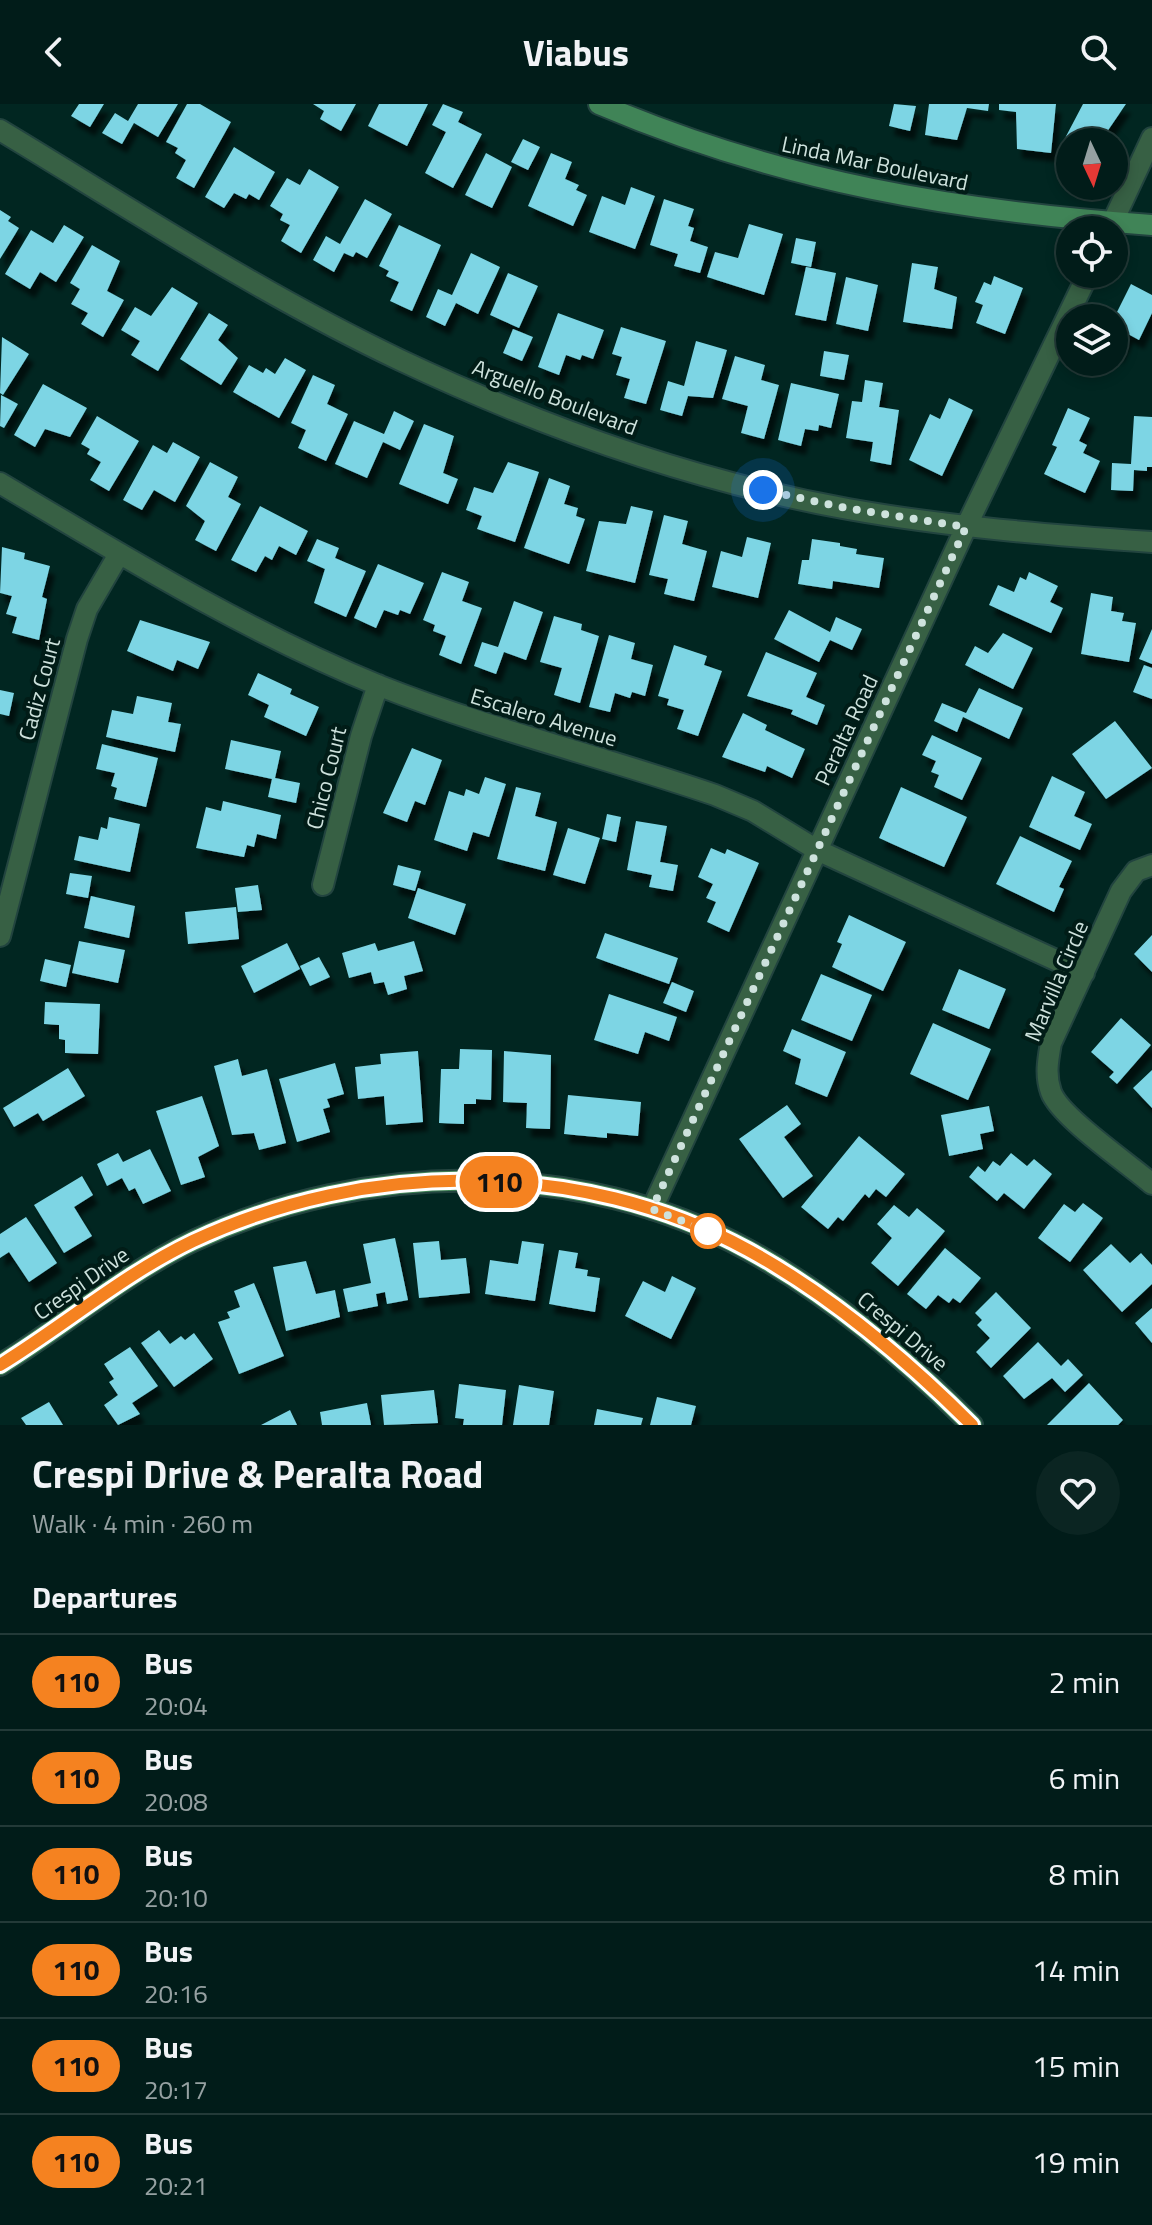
<!DOCTYPE html>
<html lang="en">
<head>
<meta charset="utf-8">
<style>
  :root { --surface:#011c19; --page:#0b2522; --text:#f1f3f6; --muted:#96a1a2; --line:#233a38 }
  body { margin:0; font-family:"Titillium Web",sans-serif; background:var(--page); color:var(--text); height:100vh; display:flex; flex-direction:column; font-size:30px; white-space:nowrap }
  * { box-sizing:border-box; margin:0 }
  p { font-size:26px; color:var(--muted) }
  .icon { flex:none; width:44px; height:44px; fill:none; stroke:currentColor; stroke-width:2; stroke-linecap:round; stroke-linejoin:round }
  .map { position:relative; height:1321px; overflow:hidden }
  .panel { display:flex; flex-direction:column; background:var(--surface); flex:1 }
  .panel>* { flex:none }
  .badge { padding:0 16px; border-radius:26px; font-size:28px; line-height:52px }
  .needle { width:52px; rotate:176deg }
  .controls { position:absolute; left:1056px; top:24px; display:grid; gap:16px }
  .controls a { display:grid; place-items:center; width:72px; height:72px; border-radius:50%; background:var(--surface); box-shadow:0 4px 12px #0003,0 0 0 2px var(--line); font-size:40px }
  .you { position:absolute; width:40px; height:40px; margin:-20px; border:6px solid #fff; border-radius:50%; background:#1a73e8; box-shadow:0 0 0 12px #1a73e833 }
  .map>.badge { position:absolute; translate:-50% -50%; box-shadow:0 0 0 4px #fff }
  h2 { padding:0 32px; font-size:30px; line-height:72px }
  .round { display:grid; place-items:center; flex:none; width:84px; height:84px; border-radius:42px; background:var(--page) }
  .headline { display:flex; align-items:center; justify-content:space-between; height:136px; padding:0 32px }
  h1 { font-size:38px; font-weight:700; line-height:60px }
  ul { padding:0; list-style:none }
  li { display:flex; align-items:center; gap:24px; height:96px; padding:0 32px; border-top:2px solid var(--line) }
  li div { flex:1 }
  li b { display:block; font-size:30px }
  li em { font-style:normal }
  li .badge { min-width:88px; font-weight:700; text-align:center }
  header { display:flex; justify-content:space-between; align-items:center; height:104px; padding:0 32px; background:var(--surface); font-size:36px; font-weight:700 }
  .map>svg:first-child { display:block }
  .building { fill:#7dd5e4; filter:url(#shadow) }
  .lines { fill:none; stroke-linecap:round; stroke-linejoin:round }
  .street-casing { stroke:#22443f; stroke-width:24 }
  .secondary-casing { stroke:#22443f; stroke-width:24 }
  .street { stroke:#376044; stroke-width:20 }
  .secondary { stroke:#408457; stroke-width:20 }
  .line-casing { stroke:#fff; stroke-width:18 }
  .line { stroke:#f58220; stroke-width:12 }
  .walk { stroke:#cee2dd; stroke-width:8; stroke-dasharray:0 14.4 }
  .stop-dot { fill:#fff; stroke:#f58220; stroke-width:4 }
  .labels { text-anchor:middle; dominant-baseline:central; stroke-width:8; stroke-linejoin:round; paint-order:stroke }
  .street-label { font-size:22px; fill:#cee2dd; stroke:#011c17 }
</style>
</head>
<body>
<header><svg class="icon" aria-label="back" viewBox="0 0 24 24"><path d="M15 5l-7 7 7 7"/></svg>Viabus<svg class="icon" aria-label="search" viewBox="0 0 24 24"><circle cx="10" cy="10" r="6"/><path d="M15 15l6 6"/></svg></header>
<div class="map">
<svg width="1152" height="1321" viewBox="0 0 1152 1321">
  <defs>
    <filter id="shadow"><feDropShadow dx="5" dy="9" stdDeviation="2" flood-color="#0009"/></filter>
  </defs>
  <rect width="100%" height="100%" fill="#012621"/>
  <!-- building -->
  <path class="building" d="M79,0h25l-14,23 -19,-11z
    M138,0h40l-20,33 -24,-14 -12,21 -20,-11 13,-20 13,8z
    M187,0h13l31,18 -37,66 -18,-10 10,-18 -11,-7 3,-5 -12,-6z
    M313,0h43l-15,27 -21,-12 4,-8z
    M379,0h49l-21,42 -39,-20z
    M443,0l20,8 -5,10 24,12 -29,54 -28,-15 21,-41 -14,-7z
    M894,0l22,2 -6,25 -21,-5z
    M929,0h60l-1,7 -21,-3 -10,32 -32,-5z
    M999,0h57l-5,49 -34,-4 -1,-37 -17,-2z
    M1083,0h43l-26,38h-30v3l-7,-3z
    M523,35l17,8 -12,23 -17,-8z
    M234,43l41,25 -16,28 -10,-6 -3,5 -12,-6 -10,15 -19,-11z
    M486,49l26,14 -20,41 -27,-13z
    M551,49l21,9 -7,17 14,6 -3,5 11,5 -14,31 -45,-20z
    M309,65l30,18 -38,66 -20,-12 9,-16 -10,-5 3,-6 -13,-8 17,-28 13,7z
    M631,83l24,9 -20,53 -46,-17 13,-36 23,9z
    M365,95l27,15 -25,44 -11,-6 -3,5 -9,-4 -10,19 -21,-12 13,-24 14,8z
    M664,95l30,10 -6,17 6,2 -4,13 18,6 -8,26 -26,-7 4,-12 -28,-9z
    M0,106l11,7 -3,4 11,7 -19,31z
    M749,120l34,10 -19,61 -57,-18 8,-25 23,6z
    M64,121l20,12 -28,45 -16,-10 -10,17 -25,-15 26,-44 22,13z
    M399,121l42,20 -29,66 -22,-10 9,-19 -13,-6 3,-5 -10,-5z
    M796,134l20,4 -5,25 -20,-4z
    M92,141l28,16 -13,30 17,9 -21,37 -22,-13 7,-11 -17,-9 9,-15 -10,-6z
    M471,149l29,14 -22,47 -22,-11 -11,23 -19,-9 12,-28 14,6z
    M912,159l26,4 -4,22 23,8 -5,32 -49,-7z
    M806,163l30,6 -10,48 -31,-6z
    M508,169l30,13 -19,42 -29,-13z
    M994,172l29,12 -18,46 -29,-11 7,-18 -8,-3 9,-20 7,3z
    M846,173l32,8 -10,46 -32,-7z
    M1131,180l21,11v18l-13,27 -11,-6 -11,22 -3,-38z
    M172,183l26,16 -40,68 -27,-16 9,-14 -19,-11 14,-23 16,9z
    M209,209l19,12 -10,15 20,18 -17,27 -41,-26z
    M558,209l46,17 -11,29 -11,-4 -2,5 -14,-5 -7,20 -21,-8z
    M621,223l45,14 -20,63 -22,-6 6,-19 -14,-4 6,-18 -10,-3z
    M513,225l20,8 -11,24 -19,-8z
    M2,233l27,17 -26,41 -3,-2z
    M696,237l31,9 -14,48 -25,-2 -6,20 -22,-6 8,-29 16,5z
    M824,247l25,4 -5,25 -24,-4z
    M735,252l30,9 -4,15 18,5 -15,54 -23,-6 7,-27 -26,-7z
    M285,254l21,12 -27,48 -46,-26 16,-27 14,8 3,-5 9,6z
    M313,271l22,10 -8,19 21,10 -22,47 -28,-13 8,-18 -15,-7z
    M865,276l18,3 -4,24 20,3 -8,55 -21,-4 3,-19 -27,-4 6,-37 10,1z
    M791,279l48,11 -8,34 -12,-3 -1,6 -13,-2 -4,17 -23,-6z
    M43,280l44,24 -17,29 -25,-8 -10,18 -21,-12z
    M1,291l17,9 -14,24 -4,-2z
    M949,294l24,12 -31,66 -33,-16 21,-46 10,5z
    M1068,304l22,10 -11,23 8,4 -4,8 17,8 -15,32 -41,-19 13,-27 -5,-2z
    M394,307l20,10 -14,29 -17,-8 -16,36 -32,-14 19,-43 30,13z
    M97,312l42,25 -30,50 -19,-11 11,-18 -14,-8 3,-5 -9,-5z
    M1134,312l18,1v50h-5v4l-13,-1 -1,21 -22,-1 1,-27 19,1z
    M424,320l30,12 -11,37 15,6 -10,25 -49,-20z
    M173,338l27,15 -25,45 -21,-12 -12,20 -19,-10 30,-55 14,8z
    M210,358l28,15 -10,20 13,7 -25,47 -21,-11 10,-19 -19,-15z
    M508,358l31,10 -24,70 -38,-13 5,-13 -16,-6 8,-23 19,6z
    M549,374l21,8 -6,18 14,4 -2,8 9,3 -16,45 -45,-16z
    M260,402l48,25 -12,24 -17,-9 -7,14 -7,-4 -9,16 -25,-12z
    M631,402l22,5 -18,72 -49,-12 13,-50 27,3z
    M664,411l24,6 -6,23 25,7 -13,50 -30,-7 4,-15 -19,-4z
    M747,433l24,6 -13,55 -46,-11 9,-36 21,6z
    M317,435l22,9 -4,10 31,13 -20,46 -32,-14 11,-34 -18,-8z
    M812,435l28,4v3l17,3 -1,5 28,4 -5,30 -46,-7 -1,8 -34,-5 4,-24h7z
    M2,443l23,6 -1,6 26,7 -8,31 5,2 -8,41 -27,-7 5,-16 -11,-3 6,-18 -12,-3z
    M378,460l46,19 -14,31 -10,-4 -2,5 -14,-5 -8,18 -22,-10z
    M442,468l27,10 -7,19 20,7 -21,56 -22,-9 7,-19 -13,-5 2,-6 -12,-5z
    M1029,468l29,14 -8,16 13,6 -12,25 -62,-28 9,-20 16,7 6,-15 6,3z
    M1091,489l22,4 -2,14 13,2 -2,8 14,2 -7,39 -48,-8z
    M514,497l29,11 -17,48 -22,-8 -8,22 -22,-8 8,-24 16,5z
    M789,506l41,22 6,-15 26,12 -10,21 -22,-10 -11,22 -45,-23z
    M554,512l28,8 -1,6 18,6 -19,67 -26,-8 8,-27 -22,-6z
    M140,516l70,22 -12,27 -21,-9 -4,11 -46,-20z
    M1152,525v35l-13,-5z
    M1003,529l30,15 -20,41 -48,-24 10,-19 13,7z
    M609,531l26,8 -4,16 22,6 -8,31 -13,-4 -2,6 -15,-5 -5,19 -21,-5z
    M674,541l33,11 -3,9 18,6 -24,65 -21,-7 7,-19 -17,-5 2,-6 -11,-3z
    M766,548l51,21 -11,24 19,8 -8,20 -26,-11 2,-4 -46,-14z
    M1144,561l8,3v31l-19,-7z
    M258,569l34,16 -2,5 29,13 -13,29 -42,-19 5,-12 -21,-10z
    M979,584l44,20 -14,31 -46,-22 -6,15 -23,-11 8,-18 24,10z
    M0,586l14,3 -5,23 -9,-2z
    M137,592l35,7 -4,19 13,2 -6,28 -69,-15 6,-27 21,4z
    M743,609l24,12 -2,5 40,19 -13,29 -25,-12 -2,6 -43,-15z
    M1115,617l37,47 -46,31 -34,-45z
    M932,631l50,23 -20,42 -28,-13 5,-12 -8,-3 5,-11 -14,-6z
    M231,636l50,11 -6,27 25,5 -4,20 -28,-6 4,-18 -47,-10z
    M102,640l56,14 -12,49 -32,-8 3,-11 -6,-2 4,-13 -19,-4z
    M412,644l30,12 -17,45 -10,-4 -8,21 -24,-9z
    M1052,672l33,16 -11,24 18,8 -12,26 -51,-23z
    M485,673l21,7 -17,53 -16,-5 -6,19 -33,-11 15,-49 15,5 2,-7 13,5z
    M516,683l25,6 -6,23 22,6 -12,49 -48,-12z
    M901,683l66,30 -23,50 -65,-29z
    M223,697l58,14 -5,24 -19,-5 -3,13 -7,-2 -3,12 -48,-9 10,-41 15,4z
    M607,710l14,3 -5,25 -14,-3z
    M109,713l31,7 -10,48 -56,-12 5,-24 19,4 3,-13 6,2z
    M636,717l31,5 -7,36 18,3 -5,26 -24,-4 3,-12 -25,-5z
    M568,724l32,10 -15,46 -32,-9z
    M1020,732l52,25 -13,26 5,2 -10,23 -58,-28z
    M711,744l14,6 2,-5 32,14 -30,69 -22,-10 9,-20 -10,-4 7,-14 -15,-7z
    M398,761l23,6 -6,20 -22,-6z
    M70,769l22,3 -4,22 -22,-4z
    M258,781l4,25 -24,2 -3,-24z
    M418,784l48,16 -11,31 -47,-17z
    M91,792l44,10 -6,32 -45,-10z
    M236,803l3,32 -51,5 -3,-32z
    M849,811l57,27 -23,49 -51,-24 10,-23 -5,-2z
    M605,829l73,25 -9,26 -73,-26z
    M1152,831v37l-18,-18z
    M79,837l46,9 -7,33 -46,-10z
    M414,837l9,30 -19,5 3,13 -19,6 -4,-13 -10,2 -3,-12 -22,6 -7,-25 33,-10 3,8z
    M287,839l13,26 -46,24 -13,-27z
    M319,853l11,20 -20,9 -10,-20z
    M45,855l26,6 -5,22 -26,-6z
    M959,865l47,20 -17,40 -47,-19z
    M821,870l51,21 -20,46 -51,-21z
    M672,878l22,9 -8,21 -23,-9z
    M609,890l68,23 -8,24 -24,-9 -7,22 -44,-14z
    M45,898l55,2 -2,50 -33,-1v-13l-6,-1v-14l-15,-1z
    M1121,914l30,27 -34,39 -8,-7 5,-5 -23,-20z
    M933,919l58,26 -23,51 -58,-26z
    M792,925l54,23 -19,45 -32,-13 6,-25 -18,-8z
    M460,945l32,1 -1,50 -15,-1v5h-12v20l-25,-1 2,-54h18z
    M418,947l5,71 -37,3 -2,-29 -26,3 -3,-32 26,-3 -1,-10z
    M504,947l47,4 -1,74 -24,-1 1,-25 -24,-1z
    M238,955l4,17 25,-7 19,74 -27,7 -5,-17 -22,2 -18,-69z
    M335,959l9,31 -17,5 3,8 -7,2 7,23 -33,10 -18,-63z
    M68,964l17,28 -42,25 -5,-8 -24,14 -11,-19z
    M1152,966v38l-19,-20z
    M568,991l73,7 -3,34 -31,-3v5l-43,-4z
    M202,992l17,50 -21,11 7,20 -24,8 -25,-74z
    M787,1001l14,19 -17,13 29,39 -30,22 -44,-59z
    M989,1002l5,25 -14,3 3,15 -34,7 -8,-41z
    M859,1032l46,38 -19,23 -10,-8 -7,9 -4,-4 -22,27 -5,-4 -10,12 -27,-22z
    M150,1045l21,42 -28,13 -8,-16 -6,3 -7,-13 -15,8 -10,-22 21,-11 5,9z
    M1011,1049l16,13 7,-7 18,15 -28,35 -20,-16 -7,8 -28,-24 9,-11 7,6 8,-11 7,5z
    M82,1072l11,19 -19,12 18,29 -28,17 -30,-48z
    M1083,1099l20,15 -33,44 -32,-24 26,-34 11,8z
    M894,1101l15,12 8,-9 28,23 -47,55 -27,-23 21,-25 -15,-14z
    M26,1113l31,46 -28,19 -20,-30 -9,6v-24z
    M395,1134l13,62 -21,4 -2,-12 -9,2 2,12 -30,6 -5,-23 28,-6 -8,-39z
    M439,1137l2,19 25,-2 4,35 -51,5 -6,-55z
    M522,1137l22,3 -9,57 -50,-7 5,-34 28,4z
    M1111,1140l19,19 11,-10 11,12v19l-30,28 -39,-42z
    M945,1144l36,30 -21,25 -7,-5 -4,5 -11,-8 -12,14 -19,-15z
    M559,1146l19,3 -3,15 13,2 -1,6 13,2 -5,34 -46,-8z
    M306,1157l10,33 19,-4 5,27 -54,14 -13,-64z
    M672,1172l24,12 -25,51 -46,-23 18,-35 22,11z
    M254,1179l30,73 -45,18 -21,-52 12,-4 -3,-6 13,-5 -6,-16z
    M996,1188l35,36 -40,40 -15,-16 14,-14 -13,-13 5,-5 -7,-7z
    M1152,1204v35l-17,-20z
    M159,1226l11,14 11,-8 4,4 9,-7 19,26 -39,28 -33,-44z
    M1038,1238l23,24 7,-7 15,16 -18,17 -13,-14 -28,21 -21,-23z
    M130,1243l28,39 -26,17 8,11 -22,11 -14,-20 14,-10 -9,-13 5,-3 -10,-15z
    M1089,1279l34,37 -5,5h-71z
    M459,1280l47,6 -4,35h-39l1,-6 -9,-1z
    M519,1281l35,6 -5,34h-36z
    M434,1286l4,33 -54,2 -3,-30z
    M657,1293l39,9 -5,19h-41z
    M49,1298l14,23h-37l-5,-7z
    M367,1299l4,22h-49l-2,-13z
    M597,1305l46,9 -2,7h-47z
    M290,1306l7,15h-36z"/>
  <g class="lines">
    <defs>
      <path id="street" d="M0,26c131,79 261,164 400,230 142,67 293,121 448,149 101,18 202,26 304,33
        M1109,126l43,-92
        M0,379c123,73 247,149 380,203 109,43 224,71 335,109l38,16 64,39 267,123
        M1152,761l-16,6 -15,20 -70,152c-3,17 -6,32 0,49 9,25 78,72 101,92
        M323,781l38,-149 17,-51
        M0,832l77,-297 10,-30 32,-55
        M652,1105l314,-682 122,-253"/>
      <path id="secondary" d="M599,0c183,78 356,107 553,121
        M0,1261c65,-40 124,-91 193,-124 173,-81 387,-83 555,9 84,46 157,108 224,175"/>
    </defs>
    <!-- street casing -->
    <use href="#street" class="street-casing"/>
    <!-- secondary casing -->
    <use href="#secondary" class="secondary-casing"/>
    <!-- street -->
    <use href="#street" class="street"/>
    <!-- secondary -->
    <use href="#secondary" class="secondary"/>
  </g>
  <g class="lines">
    <defs>
      <path id="line" d="M0,1261c65,-40 124,-91 193,-124 173,-81 387,-83 555,9 84,46 157,108 224,175"/>
    </defs>
    <!-- line casing -->
    <use href="#line" class="line-casing"/>
    <!-- line -->
    <use href="#line" class="line"/>
    <!-- walk -->
    <path class="walk" d="M708,1127l-56,-22 314,-682 -120,-19 -83,-18"/>
  </g>
  <!-- markers -->
  <circle class="stop-dot" cx="708" cy="1127" r="16"/>
  <g class="labels">
    <!-- street labels -->
    <g class="street-label">
      <text transform="translate(875 59) rotate(12)">Linda Mar Boulevard</text>
      <text transform="translate(555 293) rotate(21)">Arguello Boulevard</text>
      <text transform="translate(39 585) rotate(-75)">Cadiz Court</text>
      <text transform="translate(544 613) rotate(17)">Escalero Avenue</text>
      <text transform="translate(846 626) rotate(-65)">Peralta Road</text>
      <text transform="translate(326 674) rotate(-76)">Chico Court</text>
      <text transform="translate(1056 877) rotate(-67)">Marvilla Circle</text>
      <text transform="translate(81 1179) rotate(-35)">Crespi Drive</text>
      <text transform="translate(903 1227) rotate(40)">Crespi Drive</text>
    </g>
  </g>
</svg>
<div class="controls">
<a><svg class="needle" viewBox="-14 -14 28 28"><path d="M0-13l5 13h-10z" fill="#e53935"/><path d="M0 13l5-13h-10z" fill="#96a1a2"/></svg></a>
<a><svg class="icon" aria-label="locate" viewBox="0 0 24 24"><circle cx="12" cy="12" r="6"/><path d="M12 2v4M12 18v4M2 12h4M18 12h4"/></svg></a>
<a><svg class="icon" aria-label="layers" viewBox="0 0 24 24"><path d="M12 4l9 5-9 5-9-5zM3 14l9 5 9-5"/></svg></a>
</div>
<div class="you" style="left:763px;top:386px"></div>
<b class="badge" style="left:499px;top:1078px;background:#f58220;color:#111">110</b>
</div>
<section class="panel">
<div class="headline"><div><h1>Crespi Drive &amp; Peralta Road</h1><p>Walk · 4 min · 260 m</p></div><a class="round"><svg class="icon" aria-label="heart" viewBox="0 0 24 24"><path d="M12 20l-8-8c-3-5 5-10 8-4 3-6 11-1 8 4z"/></svg></a></div>
<h2>Departures</h2>
<ul>
<li><span class="badge" style="background:#f58220;color:#111">110</span><div><b>Bus</b><p>20:04</p></div><em>2 min</em></li>
<li><span class="badge" style="background:#f58220;color:#111">110</span><div><b>Bus</b><p>20:08</p></div><em>6 min</em></li>
<li><span class="badge" style="background:#f58220;color:#111">110</span><div><b>Bus</b><p>20:10</p></div><em>8 min</em></li>
<li><span class="badge" style="background:#f58220;color:#111">110</span><div><b>Bus</b><p>20:16</p></div><em>14 min</em></li>
<li><span class="badge" style="background:#f58220;color:#111">110</span><div><b>Bus</b><p>20:17</p></div><em>15 min</em></li>
<li><span class="badge" style="background:#f58220;color:#111">110</span><div><b>Bus</b><p>20:21</p></div><em>19 min</em></li>
</ul>
</section>
</body>
</html>
